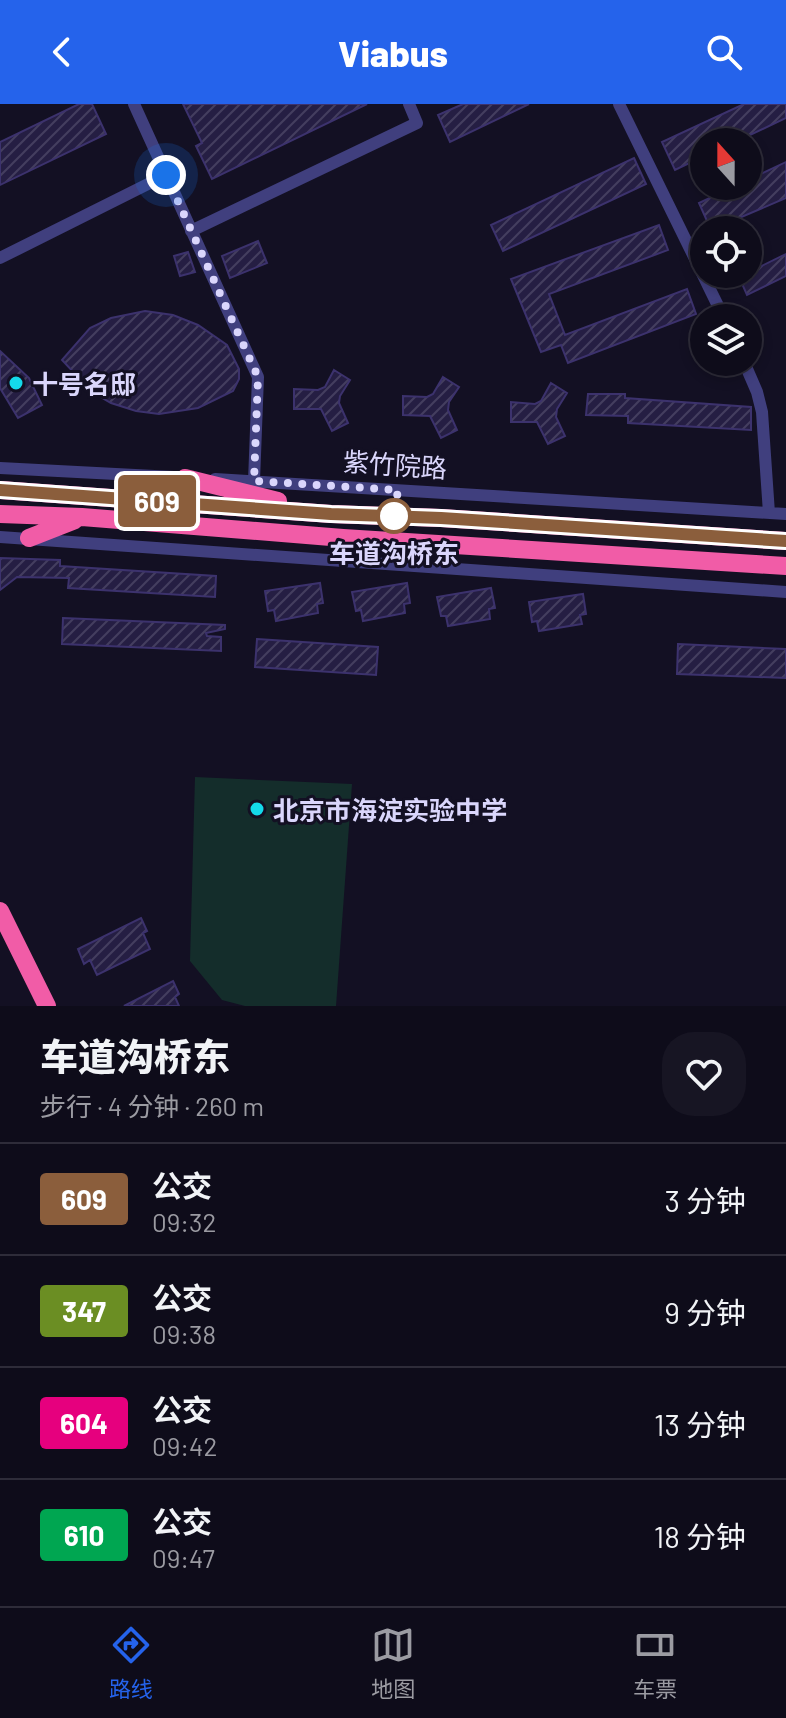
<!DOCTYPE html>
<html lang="zh">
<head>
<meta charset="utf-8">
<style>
  :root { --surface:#0e0c1a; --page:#171523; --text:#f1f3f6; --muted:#9b9ba2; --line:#2e2c39; --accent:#2563eb }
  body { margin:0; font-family:Barlow,"Noto Sans SC",sans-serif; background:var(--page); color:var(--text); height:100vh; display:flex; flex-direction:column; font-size:30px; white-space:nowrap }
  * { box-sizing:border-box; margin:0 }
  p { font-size:26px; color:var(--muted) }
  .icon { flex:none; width:44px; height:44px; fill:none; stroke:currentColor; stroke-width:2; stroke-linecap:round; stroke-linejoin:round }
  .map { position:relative; height:902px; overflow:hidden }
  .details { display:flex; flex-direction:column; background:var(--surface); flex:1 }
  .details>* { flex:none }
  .badge { padding:0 16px; border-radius:6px; font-size:28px; line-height:52px }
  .needle { width:52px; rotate:339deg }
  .controls { position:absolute; left:690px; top:24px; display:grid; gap:16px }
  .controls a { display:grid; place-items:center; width:72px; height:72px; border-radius:50%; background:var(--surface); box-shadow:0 4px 12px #0003,0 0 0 2px var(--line); font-size:40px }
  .you { position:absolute; width:40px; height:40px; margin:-20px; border:6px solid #fff; border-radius:50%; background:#1a73e8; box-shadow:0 0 0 12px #1a73e833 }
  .map>.badge { position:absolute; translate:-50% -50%; box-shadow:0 0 0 4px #fff }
  .round { display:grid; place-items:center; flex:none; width:84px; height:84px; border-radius:32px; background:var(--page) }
  .overview { display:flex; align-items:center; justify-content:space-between; height:136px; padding:0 40px }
  h1 { font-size:38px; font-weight:800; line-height:60px }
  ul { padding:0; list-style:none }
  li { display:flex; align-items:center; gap:24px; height:112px; padding:0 40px; border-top:2px solid var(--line) }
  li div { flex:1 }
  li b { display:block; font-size:30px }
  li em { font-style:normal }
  li .badge { min-width:88px; font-weight:700; text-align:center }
  header { display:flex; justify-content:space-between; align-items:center; height:104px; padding:0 40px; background:var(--accent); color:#fff; font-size:36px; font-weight:800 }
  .dock { display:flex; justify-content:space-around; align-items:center; height:112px; border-top:2px solid var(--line); background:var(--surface); font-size:22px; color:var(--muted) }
  .dock a { display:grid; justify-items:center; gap:4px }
  .dock .active { color:var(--accent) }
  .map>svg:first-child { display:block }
  .green { fill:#142d2b }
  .building { fill:url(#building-hatch); stroke:#3c326d; stroke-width:2 }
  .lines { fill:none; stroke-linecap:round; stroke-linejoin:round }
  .minor { stroke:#403f7e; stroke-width:12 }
  .highway { stroke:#f15ca7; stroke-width:18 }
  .line-casing { stroke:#fff; stroke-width:18 }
  .line { stroke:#8b5e3c; stroke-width:12 }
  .walk { stroke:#dad6fc; stroke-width:8; stroke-dasharray:0 14.4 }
  .poi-dot { fill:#14d9ea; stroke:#131023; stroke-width:3 }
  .stop-dot { fill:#fff; stroke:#8b5e3c; stroke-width:4 }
  .labels { text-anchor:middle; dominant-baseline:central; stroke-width:6; stroke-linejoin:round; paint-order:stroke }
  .poi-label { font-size:26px; font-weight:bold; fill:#dad6fc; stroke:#131023; text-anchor:start }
  .street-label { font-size:26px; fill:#dad6fc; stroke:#131023 }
  .stop-label { font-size:26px; font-weight:bold; fill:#dad6fc; stroke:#131023 }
</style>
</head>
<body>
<header><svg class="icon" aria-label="back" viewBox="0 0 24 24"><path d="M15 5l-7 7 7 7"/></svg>Viabus<svg class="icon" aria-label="search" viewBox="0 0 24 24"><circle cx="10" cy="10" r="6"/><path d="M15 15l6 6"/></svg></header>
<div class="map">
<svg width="786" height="902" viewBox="0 0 786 902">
  <defs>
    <pattern id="building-hatch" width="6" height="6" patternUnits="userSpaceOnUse" patternTransform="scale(2)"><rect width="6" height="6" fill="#251e43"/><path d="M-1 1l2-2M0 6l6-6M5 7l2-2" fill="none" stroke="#443e5f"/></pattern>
  </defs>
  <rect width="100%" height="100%" fill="#131023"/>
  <!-- green -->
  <path class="green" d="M195,673l157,7 -16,222h-91l-23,-6 -32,-39z"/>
  <!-- building -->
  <path class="building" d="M79,0h13l14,30 -106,51v-43z
    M183,0h184l-155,75 -16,-33 6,-3z
    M463,0h66l-79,38 -12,-27z
    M744,0h42v14l-51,24h-31v14l-29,14 -13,-28z
    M634,54l12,26 -143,67 -12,-26z
    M786,58v36l-75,32 -12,-27 36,-17h13v-6z
    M659,121l9,25 -119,44 16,41 122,-46 9,25 -128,49 -7,-18 -20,7 -30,-73z
    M258,137l9,22 -37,15 -8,-22z
    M188,148l7,20 -15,4 -6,-20z
    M786,150v22l-39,19 -8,-18z
    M145,207l28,4 25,10 29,20 12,24v10l-6,12 -35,17 -39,6 -23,-3 -25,-8 -19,-11 -30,-32 28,-32 21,-10z
    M0,247l29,27 13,27 -24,13 -18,-30z
    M334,266l16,10 -10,16 -1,7 9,20 -16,8 -11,-22h-27v-20l24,1 7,-3z
    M443,273l16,10 -10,15 -1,8 9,20 -16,8 -11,-22 -27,-1v-19l24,1 6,-3z
    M551,279l16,10 -10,16 -1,8 9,19 -17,8 -11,-22h-26v-20l24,2 6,-3z
    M588,290h37v4l126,9v23l-123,-7v-7l-42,-1z
    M0,454l60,2v6l156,10 -1,21 -147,-9 1,-10 -52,-1 -17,13z
    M320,479l3,20 -6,1 1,9 -42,8 -2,-11 -6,1 -3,-20z
    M407,479l3,20 -6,1 1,9 -42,8 -2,-11 -5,1 -4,-19z
    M491,484l4,20 -6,1 1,10 -42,7 -2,-10h-5l-4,-19z
    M583,490l3,20 -6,1 2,9 -43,7 -2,-10 -5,1 -3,-20z
    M63,514l162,7v4l-19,4 1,3 14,1v14l-159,-7z
    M257,535l121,8 -2,28 -121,-8z
    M678,540l108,5v29l-109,-4z
    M141,814l6,13 -4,2 7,16 -53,26 -7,-15 -6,4 -6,-15z
    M173,877l6,13 -4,3 4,9h-55z"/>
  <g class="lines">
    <!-- minor -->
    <path class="minor" d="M134,0l124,273 -4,104
      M619,0l105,214
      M191,127l226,-108 -8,-19
      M0,154l166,-83
      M744,258l13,30 5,20 7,101
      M0,364l193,10
      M215,375l571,35
      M0,433l786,55"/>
    <!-- highway -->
    <path class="highway" d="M185,374l93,23
      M0,386l331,24 110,4 345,23
      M0,410l82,3 261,21 443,28
      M29,434l46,-18
      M0,807l47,95"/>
  </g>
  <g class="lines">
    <defs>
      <path id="line" d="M0,386l331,24 110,4 345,23"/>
    </defs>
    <!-- line casing -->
    <use href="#line" class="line-casing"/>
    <!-- line -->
    <use href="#line" class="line"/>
    <!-- walk -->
    <path class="walk" d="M166,71l92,202 -4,104 144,9 -4,26"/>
  </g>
  <!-- markers -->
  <g class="poi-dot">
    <circle cx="16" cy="279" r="8"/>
    <circle cx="257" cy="705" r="8"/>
  </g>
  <circle class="stop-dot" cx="394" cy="412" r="16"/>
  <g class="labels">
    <!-- poi labels -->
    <g class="poi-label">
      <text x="32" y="279">十号名邸</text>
      <text x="273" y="705">北京市海淀实验中学</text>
    </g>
    <!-- street labels -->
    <g class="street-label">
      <text transform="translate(395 360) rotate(4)">紫竹院路</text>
    </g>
    <!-- stop labels -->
    <g class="stop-label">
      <text x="394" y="448">车道沟桥东</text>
    </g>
  </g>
</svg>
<div class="controls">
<a><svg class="needle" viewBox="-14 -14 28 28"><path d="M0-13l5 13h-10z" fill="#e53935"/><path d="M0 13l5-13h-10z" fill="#9b9ba2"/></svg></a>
<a><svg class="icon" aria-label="locate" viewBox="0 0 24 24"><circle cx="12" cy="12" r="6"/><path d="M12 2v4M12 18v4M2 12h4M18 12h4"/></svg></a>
<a><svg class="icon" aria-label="layers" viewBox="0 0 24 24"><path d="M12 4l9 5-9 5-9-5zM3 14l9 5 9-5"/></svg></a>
</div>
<div class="you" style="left:166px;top:71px"></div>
<b class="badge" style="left:157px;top:397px;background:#8b5e3c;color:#fff">609</b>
</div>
<section class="details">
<div class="overview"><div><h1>车道沟桥东</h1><p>步行 · 4 分钟 · 260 m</p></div><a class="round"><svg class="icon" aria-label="heart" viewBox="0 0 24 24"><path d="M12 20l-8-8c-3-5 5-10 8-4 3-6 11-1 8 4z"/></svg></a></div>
<ul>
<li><span class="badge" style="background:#8b5e3c;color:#fff">609</span><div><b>公交</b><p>09:32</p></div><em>3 分钟</em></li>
<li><span class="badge" style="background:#6b8e23;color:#fff">347</span><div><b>公交</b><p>09:38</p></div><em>9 分钟</em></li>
<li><span class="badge" style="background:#e6007e;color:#fff">604</span><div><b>公交</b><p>09:42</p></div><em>13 分钟</em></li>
<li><span class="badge" style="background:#00a651;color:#fff">610</span><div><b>公交</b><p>09:47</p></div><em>18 分钟</em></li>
</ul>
</section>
<nav class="dock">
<a class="active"><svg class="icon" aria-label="directions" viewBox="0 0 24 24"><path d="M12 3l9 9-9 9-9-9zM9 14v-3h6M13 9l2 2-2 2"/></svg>路线</a>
<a><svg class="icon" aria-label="map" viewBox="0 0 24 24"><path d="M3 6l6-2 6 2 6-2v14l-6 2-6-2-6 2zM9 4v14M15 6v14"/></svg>地图</a>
<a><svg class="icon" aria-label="tickets" viewBox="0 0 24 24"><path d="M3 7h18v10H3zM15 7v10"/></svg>车票</a>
</nav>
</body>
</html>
